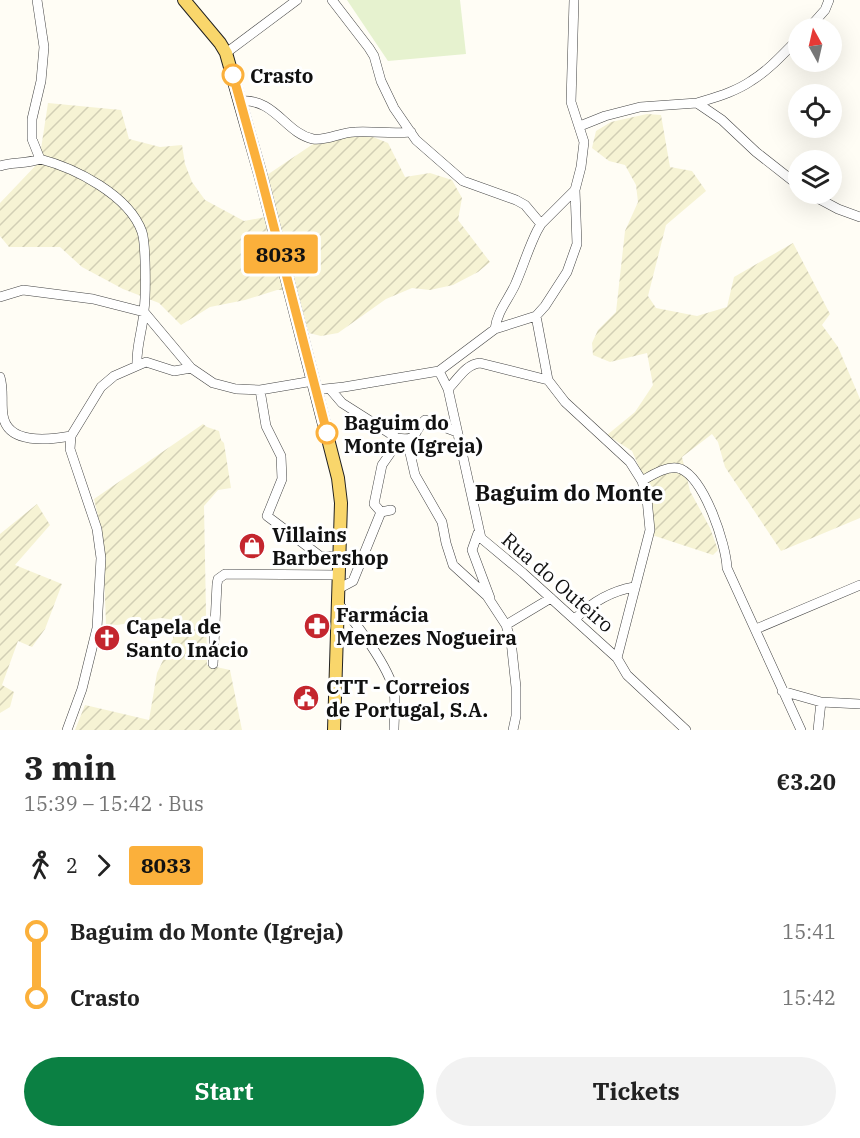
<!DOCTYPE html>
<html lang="en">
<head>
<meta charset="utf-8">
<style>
  :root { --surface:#fff; --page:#f2f2f2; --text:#222; --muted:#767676; --accent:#0b8043 }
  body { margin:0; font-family:"IBM Plex Serif",serif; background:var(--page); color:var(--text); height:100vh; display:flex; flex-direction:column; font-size:22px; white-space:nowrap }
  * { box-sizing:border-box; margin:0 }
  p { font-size:20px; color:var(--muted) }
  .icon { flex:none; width:33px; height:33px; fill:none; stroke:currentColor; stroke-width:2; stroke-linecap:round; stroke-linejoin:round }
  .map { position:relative; height:730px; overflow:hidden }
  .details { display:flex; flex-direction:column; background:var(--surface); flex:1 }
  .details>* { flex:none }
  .badge { padding:0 12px; border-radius:4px; font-size:21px; line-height:39px }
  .needle { width:39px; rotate:352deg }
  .controls { position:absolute; left:788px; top:18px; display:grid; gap:12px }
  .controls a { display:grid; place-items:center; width:54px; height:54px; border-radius:50%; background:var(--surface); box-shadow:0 6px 24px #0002; font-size:30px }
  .map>.badge { position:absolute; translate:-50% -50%; box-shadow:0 0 0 3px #fff }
  .legs { display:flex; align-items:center; gap:9px; height:66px; padding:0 24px; font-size:20px }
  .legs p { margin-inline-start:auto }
  .overview { display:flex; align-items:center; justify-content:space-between; height:102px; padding:0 24px }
  h1 { font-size:33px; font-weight:800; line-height:45px }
  .button { display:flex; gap:12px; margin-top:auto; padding:12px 24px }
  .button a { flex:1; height:69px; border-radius:36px; background:var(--accent); color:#fff; font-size:24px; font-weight:800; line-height:69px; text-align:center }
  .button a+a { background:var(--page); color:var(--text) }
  ul { padding:0 24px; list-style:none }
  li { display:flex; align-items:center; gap:21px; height:66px; font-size:22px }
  li i { display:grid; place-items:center; width:9px; height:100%; margin:0 8px; background:currentColor }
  li i::after { content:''; width:15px; height:15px; margin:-8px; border:4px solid; border-radius:50%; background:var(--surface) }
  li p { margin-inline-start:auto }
  li:first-child i { background:linear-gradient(#0000 50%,currentColor 0) }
  li:last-child i { background:linear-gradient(currentColor 50%,#0000 0) }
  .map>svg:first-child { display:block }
  .farmland { fill:url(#farmland-furrows) }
  .pitch { fill:#e6f2cf }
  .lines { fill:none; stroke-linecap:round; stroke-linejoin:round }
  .minor-casing { stroke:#444; stroke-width:10 }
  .major-casing { stroke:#222; stroke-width:14 }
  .minor { stroke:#fff; stroke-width:9 }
  .major { stroke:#f9d66b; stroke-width:12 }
  .line-1-casing { stroke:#fff; stroke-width:14 }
  .line-1 { stroke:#fbb03b; stroke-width:9 }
  .stop-1-dot { fill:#fff; stroke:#fbb03b; stroke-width:3 }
  .labels { text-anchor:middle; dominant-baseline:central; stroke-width:6; stroke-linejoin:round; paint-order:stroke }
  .stop-label { font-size:20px; font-weight:bold; fill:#111; stroke:#fff; text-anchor:start }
  .poi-label { font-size:20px; font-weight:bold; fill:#111; stroke:#fff; text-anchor:start }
  .street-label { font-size:20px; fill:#111; stroke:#fff }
  .quarter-label { font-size:22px; font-weight:bold; fill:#111; stroke:#fff }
</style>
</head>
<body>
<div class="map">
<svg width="860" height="730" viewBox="0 0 860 730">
  <defs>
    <pattern id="farmland-furrows" width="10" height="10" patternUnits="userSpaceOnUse" patternTransform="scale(1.5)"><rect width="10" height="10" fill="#f6f3d4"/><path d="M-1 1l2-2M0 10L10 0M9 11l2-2" fill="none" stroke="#d2cfb5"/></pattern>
  </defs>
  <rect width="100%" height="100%" fill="#fffdf5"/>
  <!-- farmland -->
  <path class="farmland" d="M48,103l73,7 8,29 31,8 22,-2 3,19 7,18 13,18 39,21 32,-6 -9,-40 52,-35 36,-7 13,2 20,8 17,34 25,-4 22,7 10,18 -4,22 32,42 -12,10 -25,13 -23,5 -18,-2 -26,11 -48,34 -17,3 -12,-3 -13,-43h-19l-32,10 -35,7 -29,18 -22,-22 -36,-14 -41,-22 -22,-20h-51l-9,-11v-33l39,-41z
    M647,114l14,1 9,52 22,4 14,20 -40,34 -18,71 8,12 41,8 30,-9 7,-30 59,-34 37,71 -8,11 16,22 22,52v119l-79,33 -56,-84 -7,-25 -6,-8 -30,23 8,34 20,37 8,22 -5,5 -61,-20 -5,-50 -15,-34 -25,-16 28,-23 18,-27 -6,-32 -37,9 -17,-7 -1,-12 6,-13 18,-18 9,-81 13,-29 -2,-17 -11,-20 -16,-4 -17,-13 4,-17 15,-9z
    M203,424l4,3 12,4 2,9 3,3 7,45 -13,2 -14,16 3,159 23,5 12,60h-167l10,-25 64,15 8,-47 16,-34 2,-19 -14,-2 -44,7 -11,-1 -2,-51 -5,-53 -5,-21z
    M37,504l13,21 -35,40 47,19 -17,45 -13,18 -14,-6 -16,44 12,7 -4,15 -10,6v-179z"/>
  <!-- pitch -->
  <path class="pitch" d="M347,0h113l6,54 -78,7z"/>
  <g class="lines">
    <defs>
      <path id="minor" d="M37,0l7,47 -3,34 -9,38v20l8,20
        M332,0l37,48 5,8 7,25 13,27 22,32 47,41 53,19 9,5 16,19
        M809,28l16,-18 4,-10
        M226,53l71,-53
        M240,101c35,-3 45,32 73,38 14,2 28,-7 42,-7 19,-1 37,2 56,0
        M697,103c19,-6 38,-11 54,-22 18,-11 32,-27 47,-42
        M580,126l25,-10 35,-9 57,-4 25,17 34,32 42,33
        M40,159c35,9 89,36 102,73 4,12 4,64 2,78 -1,19 -8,36 -7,55
        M0,166c10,-4 27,-2 40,-7
        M810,194l28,15 22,8
        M0,297l23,-7 70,9 51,13 47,56 22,15 23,6 24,1 53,-9
        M536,316l12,64 17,22 65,60 12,19 5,18 3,31 -33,128
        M495,329c2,-17 13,-29 20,-44 8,-18 13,-36 22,-54l4,-7 34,-34
        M439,371l9,18 33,149 42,35 94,85 10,17 59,55
        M0,377c4,13 1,25 3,38 4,30 46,25 68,21
        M330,389l12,14 55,35c23,4 16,-8 28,-18l32,12
        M448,389c10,-10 18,-25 32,-26l68,17
        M260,390l6,36 15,30 1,23 -15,37 53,40 19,1
        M315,390l29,-3 95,-16 56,-42 41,-13 9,-10 22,-34 10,-28 -2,-54 6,-23 3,-25 -13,-40 3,-102
        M407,440l8,35 27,47 4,21 7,22 34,31 19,29 5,16 5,46v29l-3,14
        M642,481c10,-6 27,-17 39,-12 24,11 45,75 46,99l74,162
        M381,512l-7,-8 8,-39 14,-20 1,-7
        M478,533l-6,17 18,48
        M338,589l15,-8 28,-69 10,-2
        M338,604c17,16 52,65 56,88 2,12 0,26 0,38
        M575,619c17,-17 36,-28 59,-32
        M506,625l45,-27
        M756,629l104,-44
        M213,664l4,-80 1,-5 7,-5 114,1
        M782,691l39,11 39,2
        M67,730l15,-41 15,-61 4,-70 -4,-29 -27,-80 1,-13 30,-49 13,-11 32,-14 28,9 17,-3
        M818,730l3,-28"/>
      <path id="major" d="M184,0l36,43 6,10 34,120 78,305 3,25 -7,227"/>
    </defs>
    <!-- minor casing -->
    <use href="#minor" class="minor-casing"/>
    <!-- major casing -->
    <use href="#major" class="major-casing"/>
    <!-- minor -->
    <use href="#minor" class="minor"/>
    <!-- major -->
    <use href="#major" class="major"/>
  </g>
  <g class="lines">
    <defs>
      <path id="line-1" d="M233,75l27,98 67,260"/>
    </defs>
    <!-- line-1 casing -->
    <use href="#line-1" class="line-1-casing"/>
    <!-- line-1 -->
    <use href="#line-1" class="line-1"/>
  </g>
  <!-- icons -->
  <defs>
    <symbol id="shop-disc" viewBox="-11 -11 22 22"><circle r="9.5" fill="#c4262e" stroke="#fff"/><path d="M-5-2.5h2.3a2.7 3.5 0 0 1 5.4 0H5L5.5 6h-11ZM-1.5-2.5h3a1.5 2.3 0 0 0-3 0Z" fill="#fff"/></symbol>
    <symbol id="pharmacy-disc" viewBox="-11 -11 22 22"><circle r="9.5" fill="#c4262e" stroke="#fff"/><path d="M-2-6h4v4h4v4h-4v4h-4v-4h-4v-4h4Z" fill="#fff"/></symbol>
    <symbol id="church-disc" viewBox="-11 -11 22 22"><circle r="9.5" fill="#c4262e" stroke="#fff"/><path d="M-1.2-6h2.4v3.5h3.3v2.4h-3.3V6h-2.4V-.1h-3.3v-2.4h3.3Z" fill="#fff"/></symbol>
    <symbol id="civic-disc" viewBox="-11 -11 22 22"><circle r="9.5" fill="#c4262e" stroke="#fff"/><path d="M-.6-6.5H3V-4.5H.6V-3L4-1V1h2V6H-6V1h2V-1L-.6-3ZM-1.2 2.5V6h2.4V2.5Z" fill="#fff"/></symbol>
  </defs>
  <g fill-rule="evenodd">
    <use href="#shop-disc" x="237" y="531" width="30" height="30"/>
    <use href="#pharmacy-disc" x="302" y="611" width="30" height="30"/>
    <use href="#church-disc" x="92" y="623" width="30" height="30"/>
    <use href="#civic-disc" x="291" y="683" width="30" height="30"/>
  </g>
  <!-- markers -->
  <g class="stop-1-dot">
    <circle cx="233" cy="75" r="10"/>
    <circle cx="327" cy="433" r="10"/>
  </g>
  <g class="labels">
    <!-- stop labels -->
    <g class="stop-label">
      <text x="250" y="75">Crasto</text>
      <text x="344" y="422">Baguim do<tspan x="344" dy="23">Monte (Igreja)</tspan></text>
    </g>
    <!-- poi labels -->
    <g class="poi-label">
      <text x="272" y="534">Villains<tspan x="272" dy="23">Barbershop</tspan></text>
      <text x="336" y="614">Farmácia<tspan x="336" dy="23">Menezes Nogueira</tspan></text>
      <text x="126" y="626">Capela de<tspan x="126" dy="23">Santo Inácio</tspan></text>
      <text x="326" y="686">CTT - Correios<tspan x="326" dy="23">de Portugal, S.A.</tspan></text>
    </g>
    <!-- street labels -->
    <g class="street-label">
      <text transform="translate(558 582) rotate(41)">Rua do Outeiro</text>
    </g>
    <!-- quarter labels -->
    <g class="quarter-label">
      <text x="569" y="492">Baguim do Monte</text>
    </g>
  </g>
</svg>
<div class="controls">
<a><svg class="needle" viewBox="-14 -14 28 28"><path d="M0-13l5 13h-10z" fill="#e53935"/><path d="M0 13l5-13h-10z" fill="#767676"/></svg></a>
<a><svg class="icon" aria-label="locate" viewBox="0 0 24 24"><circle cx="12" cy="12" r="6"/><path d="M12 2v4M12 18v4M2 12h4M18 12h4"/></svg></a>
<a><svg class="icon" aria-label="layers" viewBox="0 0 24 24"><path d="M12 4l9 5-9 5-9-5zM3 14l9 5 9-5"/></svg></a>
</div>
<b class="badge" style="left:281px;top:254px;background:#fbb03b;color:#111">8033</b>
</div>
<section class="details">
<div class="overview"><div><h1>3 min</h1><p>15:39 – 15:42 · Bus</p></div><b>€3.20</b></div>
<div class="legs"><svg class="icon" aria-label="walk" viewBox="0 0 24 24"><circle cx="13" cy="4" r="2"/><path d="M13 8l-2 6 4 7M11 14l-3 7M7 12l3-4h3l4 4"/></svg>2<svg class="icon" aria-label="forward" viewBox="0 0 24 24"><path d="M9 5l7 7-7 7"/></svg><b class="badge" style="background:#fbb03b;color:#111">8033</b></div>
<ul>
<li><i style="color:#fbb03b"></i><b>Baguim do Monte (Igreja)</b><p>15:41</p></li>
<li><i style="color:#fbb03b"></i><b>Crasto</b><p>15:42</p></li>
</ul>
<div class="button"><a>Start</a><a>Tickets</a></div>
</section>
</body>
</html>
